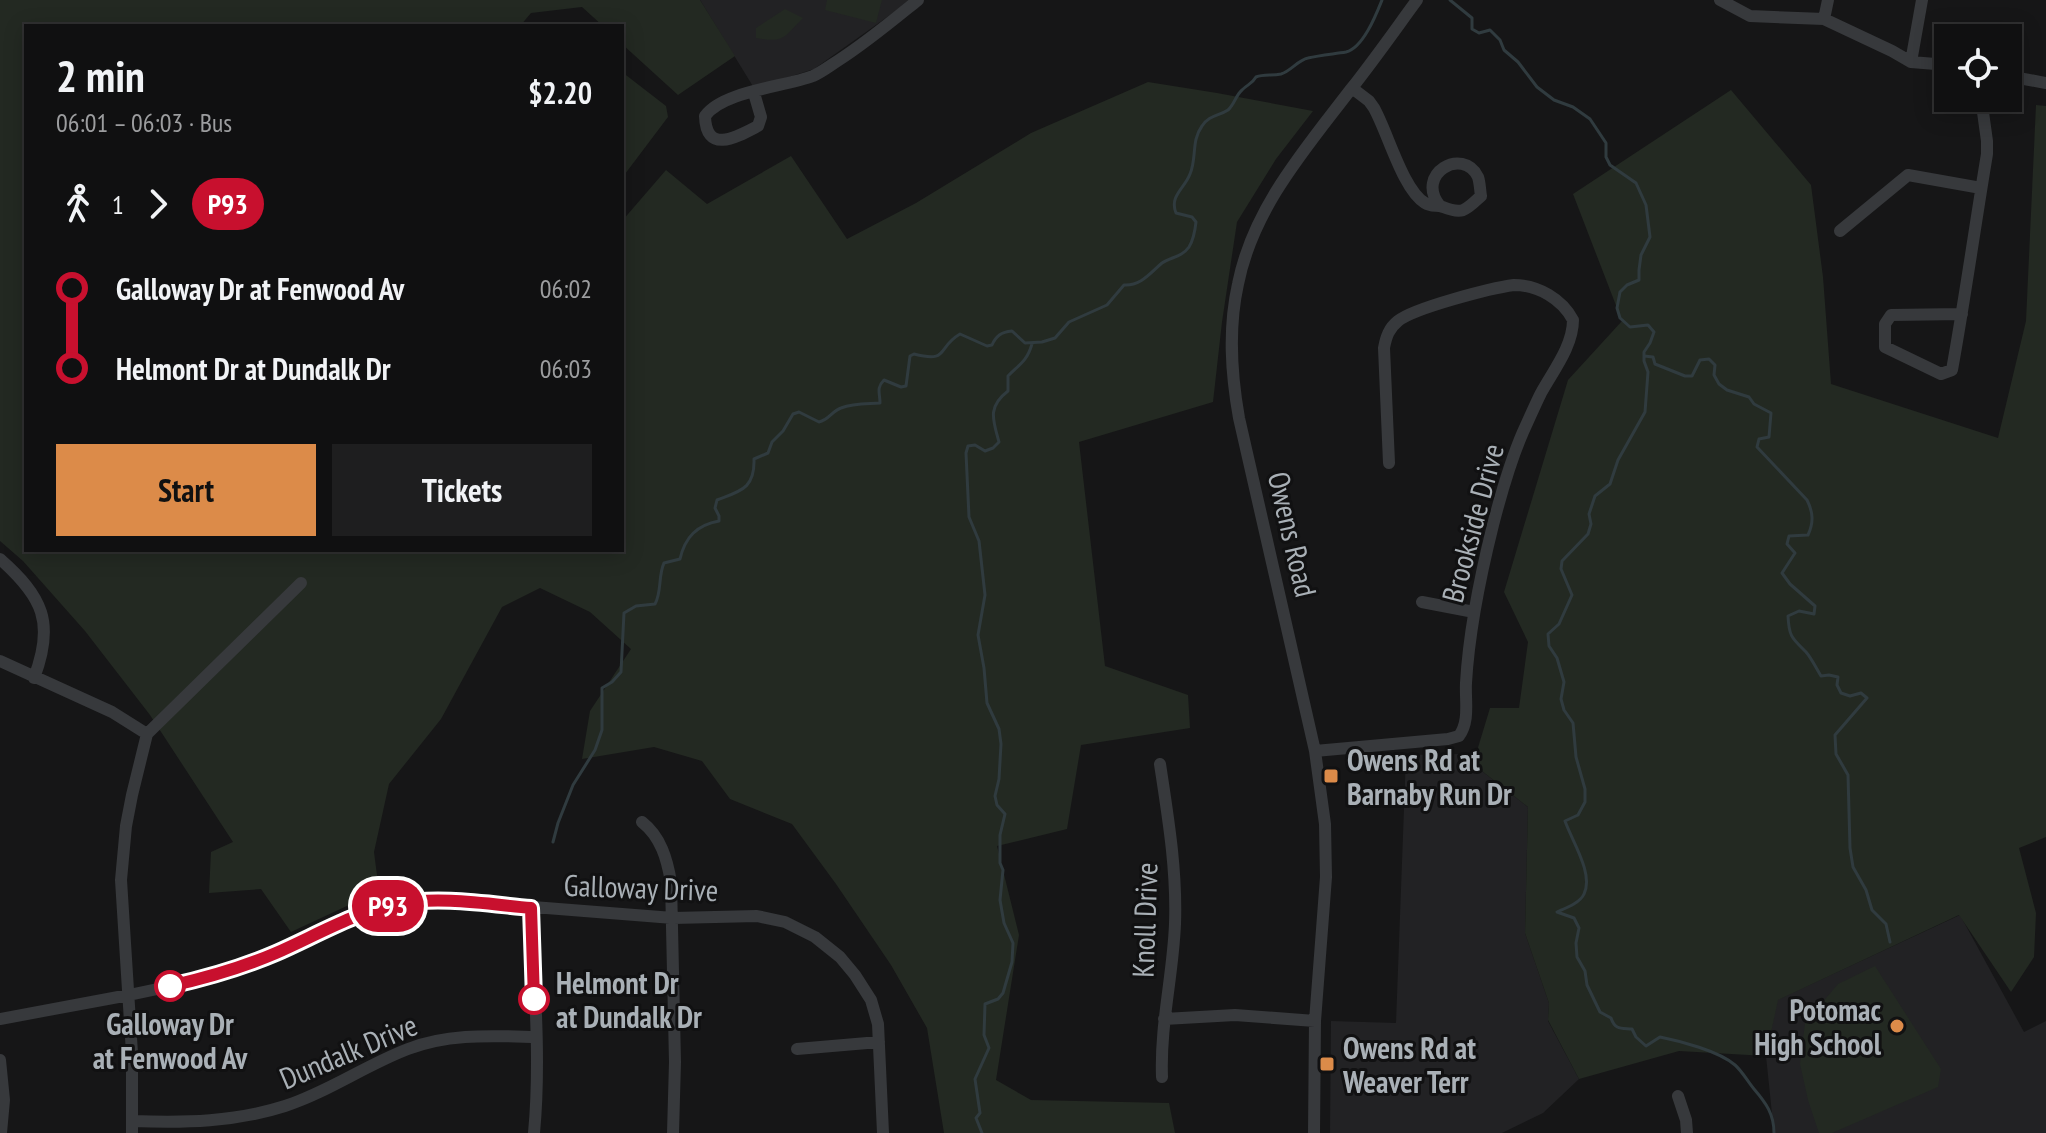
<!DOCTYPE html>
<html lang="en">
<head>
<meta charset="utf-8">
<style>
  :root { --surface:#101011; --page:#1e1e1f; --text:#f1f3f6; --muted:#9c9d9f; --line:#303031; --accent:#dc8b49 }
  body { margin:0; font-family:"PT Sans Narrow",sans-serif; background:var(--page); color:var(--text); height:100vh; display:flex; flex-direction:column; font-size:30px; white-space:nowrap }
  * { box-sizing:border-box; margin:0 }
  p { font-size:26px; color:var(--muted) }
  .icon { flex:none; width:44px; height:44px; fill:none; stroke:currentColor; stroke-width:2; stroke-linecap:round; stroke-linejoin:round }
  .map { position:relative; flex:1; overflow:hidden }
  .details { position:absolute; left:24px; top:24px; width:600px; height:528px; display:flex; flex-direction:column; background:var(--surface); border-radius:0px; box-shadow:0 4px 20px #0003,0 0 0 2px var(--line) }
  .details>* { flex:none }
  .badge { padding:0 16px; border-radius:26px; font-size:28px; line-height:52px }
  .controls { position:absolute; left:1934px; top:24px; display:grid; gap:16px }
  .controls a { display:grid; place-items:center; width:88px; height:88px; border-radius:0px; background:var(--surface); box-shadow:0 4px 20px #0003,0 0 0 2px var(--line); font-size:40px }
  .map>.badge { position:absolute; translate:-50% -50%; box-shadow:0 0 0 4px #fff }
  .legs { display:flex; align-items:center; gap:12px; height:88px; padding:0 32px; font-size:26px }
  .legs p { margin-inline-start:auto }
  .overview { display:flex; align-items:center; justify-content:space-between; height:136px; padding:0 32px }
  h1 { font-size:44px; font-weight:700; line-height:60px }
  .button { display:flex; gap:16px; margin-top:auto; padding:16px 32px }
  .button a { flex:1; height:92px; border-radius:0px; background:var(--accent); color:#111; font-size:32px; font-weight:700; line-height:92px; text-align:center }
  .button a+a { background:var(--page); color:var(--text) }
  ul { padding:0 32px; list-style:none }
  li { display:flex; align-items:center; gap:28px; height:80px; font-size:30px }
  li i { display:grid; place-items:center; width:12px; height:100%; margin:0 10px; background:currentColor }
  li i::after { content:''; width:20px; height:20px; margin:-10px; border:6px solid; border-radius:50%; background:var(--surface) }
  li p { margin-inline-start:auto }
  li:first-child i { background:linear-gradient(#0000 50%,currentColor 0) }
  li:last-child i { background:linear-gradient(currentColor 50%,#0000 0) }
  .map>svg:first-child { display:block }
  .built { fill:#222224 }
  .green { fill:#232922 }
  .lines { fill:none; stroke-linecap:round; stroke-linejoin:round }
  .stream { stroke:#303b3f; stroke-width:3 }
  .minor { stroke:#37393c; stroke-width:12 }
  .line-1-casing { stroke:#fff; stroke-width:18 }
  .line-1 { stroke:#c8102e; stroke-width:12 }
  .poi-dot { fill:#dc8b49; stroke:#111112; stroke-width:3 }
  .stop-1-dot { fill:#fff; stroke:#c8102e; stroke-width:4 }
  .labels { text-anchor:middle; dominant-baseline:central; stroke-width:6; stroke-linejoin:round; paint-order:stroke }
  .street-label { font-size:30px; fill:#a9b0b6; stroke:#111112 }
  .poi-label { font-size:30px; font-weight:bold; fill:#a9b0b6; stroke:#111112; text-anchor:start }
  .stop-label { font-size:30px; font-weight:bold; fill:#a9b0b6; stroke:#111112; text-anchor:start }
</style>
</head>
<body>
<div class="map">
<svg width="2046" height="1133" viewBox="0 0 2046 1133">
  <rect width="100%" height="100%" fill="#161617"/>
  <!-- built -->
  <path class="built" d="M700,0h211l-97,69 -60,19z
    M1460,754l68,53 -3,126 24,70 -1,18 31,58 -36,34 -41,20h-172l1,-112 65,2 10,-268z
    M1960,915l64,117 22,-11v112h-272l-8,-77 11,-56z"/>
  <!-- green -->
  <path class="green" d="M0,0h700l35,56 -57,39 -56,-51v-18h-19l-21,-19 -51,6 -11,13h-494v524h596v-329l44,-51 41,34 84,-48 56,83 69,-36 115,-70 117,-51 69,11 96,18 -37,48 -39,63 -15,100 -9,80 -134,40 26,224 83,29 2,33 -109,17 -14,84 -70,17 22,89 -23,145 35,20 138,3 6,30h-231l-17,-105 -36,-63 -55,-81 -44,-60 -62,-25 -28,-38 -48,-14 -72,12 8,-48 41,-62 -41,-37 -50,-24 -38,19 -61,112 -52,65 -15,68 5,39 -88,41 -30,-43 -52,4 2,-41 22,-10 -83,-127 -65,-84 -62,-70 -23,-20z
    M827,0h55l-6,23 -51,-13z
    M785,9l18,9c-20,20 -18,25 -47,20v-10z
    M622,72l44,34 2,11 -46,61z
    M1731,90l80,95 12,92 8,107 167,54 28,-117 10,-216 10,1v731l-27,11 17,65 -2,44 -23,35 -52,-77 -181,85 -12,56 -87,-5 -100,28 -31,-59 1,-17 -24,-70 3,-126 -55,-43 17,-56h29l9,-66 -24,-50 64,-212 54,-59 -49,-127z
    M1875,966l66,103 -3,18 -106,46h-13l-11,-33 -8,-36 5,-41 33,-39z"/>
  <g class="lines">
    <!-- stream -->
    <path class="stream" d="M1450,0l22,18v11l7,4 11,-3 10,10 4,10 14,12 19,25 17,13 19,7 17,12 16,24v14l4,8 26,18 10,22 4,32 -9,18 -2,15v10l-12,5 -7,7 -3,16 3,10 10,9 18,-2 6,7 -4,11 -6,9v9l4,11 -3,40 -27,48 -8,24 -15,12 -6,18 2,10 -3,10 -26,27 -1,8 11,26 -13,29 -11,10 1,12 8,12 7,24 -3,17 3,11 9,13 3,34 9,32v13l-7,13 -13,6c7,20 29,53 19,73 -4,9 -18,14 -27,18l17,6 5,10 -3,15 1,14 8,14 2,14 13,27 11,6c4,12 10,10 21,11l4,8 10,9 14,-9c20,4 59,14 75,28 7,6 13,17 19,24 12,14 20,25 20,44
      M1644,356l9,1 2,7 30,12h7l8,-16 9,-1 6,6 -1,10 5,9 8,6 22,7 5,7 17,9 -2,24 -10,2 -2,8 50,53c6,12 7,22 1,35l-19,1 -2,8 8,9 -13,20 8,11 25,22 -1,8 -15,-3 -11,5c1,21 4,22 18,36 6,7 10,16 15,24l8,-1 9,2 -1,8 4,8 9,3 11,-3 6,5 -32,37 1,19 12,21 2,73 3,19 13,23 6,20 14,14 4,18
      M553,842l5,-19 15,-38 22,-35 7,-20v-42l10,-6 9,-10 3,-59 12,-7 19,-2c7,-13 3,-28 9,-41l16,-4c5,-22 17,-34 39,-38v-5l-4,-8 2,-8c23,-9 38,-11 37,-41l14,-6 4,-11 11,-11 10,-17 6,-2 20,10c10,-2 13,-11 22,-14 13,-5 26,-4 39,-5 0,-10 -4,-15 4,-23l17,7 5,-1 4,-30 4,-2c36,9 22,-6 46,-20l27,12 5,-1c4,-9 9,-13 20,-14l13,12 17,-1 13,-4 14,-16 38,-17 17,-20c17,1 26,-12 38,-22 9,-6 20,-6 27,-16 5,-8 6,-16 7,-25l-4,-5 -16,-4c-7,-17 9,-25 14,-39 7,-16 1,-33 12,-48 7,-11 17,-10 26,-16 6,-5 8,-15 14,-20 6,-6 10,-6 14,-13 8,-3 16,-1 25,-3 10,-3 17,-14 27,-16 12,-3 26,-4 38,-6 17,-4 30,-37 36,-52
      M982,1133l-6,-15 4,-5 -5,-34 14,-31 -5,-13 1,-31 13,-5 5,-6 9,-31 1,-19 -9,-20 -4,-23 3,-30 -3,-7v-28l5,-21 -8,-9 -2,-9 4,-17 2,-35 -2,-15 -12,-26 -3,-35 -6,-33 7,-40 -6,-54 -10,-24 -3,-64 2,-7 7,-1 10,6 8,-3 6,-6c-6,-22 -12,-35 9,-51v-15c12,-12 19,-15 24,-32"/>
    <!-- minor -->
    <path class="minor" d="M1720,0l30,16 74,3 68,32 19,11 37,3
      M1824,19l4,-19
      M1911,62l11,-62
      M2008,76l38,7
      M1352,88l17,13 5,7c14,25 29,82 51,95 6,4 12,2 18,4 20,8 23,3 38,-11 -1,-6 -1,-13 -3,-19 -15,-31 -64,-3 -38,29
      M754,93l7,24 -3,9c-21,11 -52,29 -53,-10 18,-25 79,-29 108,-40 9,-4 18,-11 26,-16 28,-18 53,-39 79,-60
      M1840,231l68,-56 73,13
      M1962,314l-71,1 -6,9v23l56,27 11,-4c13,-72 23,-144 35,-216v-13l-6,-43
      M0,559c43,38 55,64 34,119
      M1422,602l52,10
      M0,661l112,51 35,22
      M147,734l154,-151
      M1315,751l133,-12 11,-3c11,-15 6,-35 7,-53 3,-53 14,-106 27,-158 8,-31 17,-63 30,-93 6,-13 12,-27 18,-39 12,-22 32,-47 32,-73 -11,-21 -35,-35 -59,-35 -23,3 -100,23 -116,36 -9,7 -12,16 -14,27l5,115
      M1160,764c8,53 17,106 15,160 -2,51 -15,101 -13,153
      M642,822c19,15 25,37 29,60l4,180 -2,71
      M531,908c3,75 10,151 3,225
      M0,1019l129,-24 76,-16 69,-26 79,-36 45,-13 26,-3 46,1 203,16 84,-2 28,6 30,15 25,20 15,18 16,25 7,24 5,109
      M1164,1019l71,-4 80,6
      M797,1049l82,-7
      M0,1060l4,40 -3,33
      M1678,1096l8,24 1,13
      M133,1121c52,2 102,1 152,-15 43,-14 81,-41 123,-57 41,-16 85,-13 128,-12
      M132,1133v-80l-11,-173 5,-54 6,-31 15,-61
      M1314,1133l1,-112 11,-144 -1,-53 -10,-73 -76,-333c-8,-45 -11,-89 -1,-134 15,-76 68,-136 113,-195 23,-29 44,-59 66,-89"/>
  </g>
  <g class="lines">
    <defs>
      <path id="line-1" d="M170,986c36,-8 71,-18 106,-33 39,-17 77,-40 120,-49 44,-8 91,0 135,4l3,91"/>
    </defs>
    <!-- line-1 casing -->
    <use href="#line-1" class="line-1-casing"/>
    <!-- line-1 -->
    <use href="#line-1" class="line-1"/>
  </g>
  <!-- markers -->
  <g class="poi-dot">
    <rect x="1323" y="768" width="16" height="16" rx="4"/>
    <circle cx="1897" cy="1026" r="8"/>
    <rect x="1319" y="1056" width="16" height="16" rx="4"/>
  </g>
  <g class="stop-1-dot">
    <circle cx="170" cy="986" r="14"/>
    <circle cx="534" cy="999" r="14"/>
  </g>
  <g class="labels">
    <!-- street labels -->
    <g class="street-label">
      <text transform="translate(1472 523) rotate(-75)">Brookside Drive</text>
      <text transform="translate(1293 534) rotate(77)">Owens Road</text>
      <text transform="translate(641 887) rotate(2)">Galloway Drive</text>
      <text transform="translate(1144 920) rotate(-88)">Knoll Drive</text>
      <text transform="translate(348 1051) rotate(-23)">Dundalk Drive</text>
    </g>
    <!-- poi labels -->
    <g class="poi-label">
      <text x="1347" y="759">Owens Rd at<tspan x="1347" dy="34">Barnaby Run Dr</tspan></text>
      <text x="1881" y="1009" text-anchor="end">Potomac<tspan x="1881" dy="34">High School</tspan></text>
      <text x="1343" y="1047">Owens Rd at<tspan x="1343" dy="34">Weaver Terr</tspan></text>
    </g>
    <!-- stop labels -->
    <g class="stop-label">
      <text x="556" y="982">Helmont Dr<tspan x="556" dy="34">at Dundalk Dr</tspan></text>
      <text x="170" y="1023" text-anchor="middle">Galloway Dr<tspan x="170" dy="34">at Fenwood Av</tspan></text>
    </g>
  </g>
</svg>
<div class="controls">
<a><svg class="icon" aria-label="locate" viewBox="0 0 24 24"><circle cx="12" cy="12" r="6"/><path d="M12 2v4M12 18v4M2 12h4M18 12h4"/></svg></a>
</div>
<b class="badge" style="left:388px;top:906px;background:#c8102e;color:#fff">P93</b>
<section class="details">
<div class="overview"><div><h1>2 min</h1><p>06:01 – 06:03 · Bus</p></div><b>$2.20</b></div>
<div class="legs"><svg class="icon" aria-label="walk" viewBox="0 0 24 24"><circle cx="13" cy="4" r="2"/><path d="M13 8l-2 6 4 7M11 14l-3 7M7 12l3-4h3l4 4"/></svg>1<svg class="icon" aria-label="forward" viewBox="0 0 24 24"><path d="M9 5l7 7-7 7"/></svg><b class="badge" style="background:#c8102e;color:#fff">P93</b></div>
<ul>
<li><i style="color:#c8102e"></i><b>Galloway Dr at Fenwood Av</b><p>06:02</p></li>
<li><i style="color:#c8102e"></i><b>Helmont Dr at Dundalk Dr</b><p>06:03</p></li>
</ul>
<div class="button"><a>Start</a><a>Tickets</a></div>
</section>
</div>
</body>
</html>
